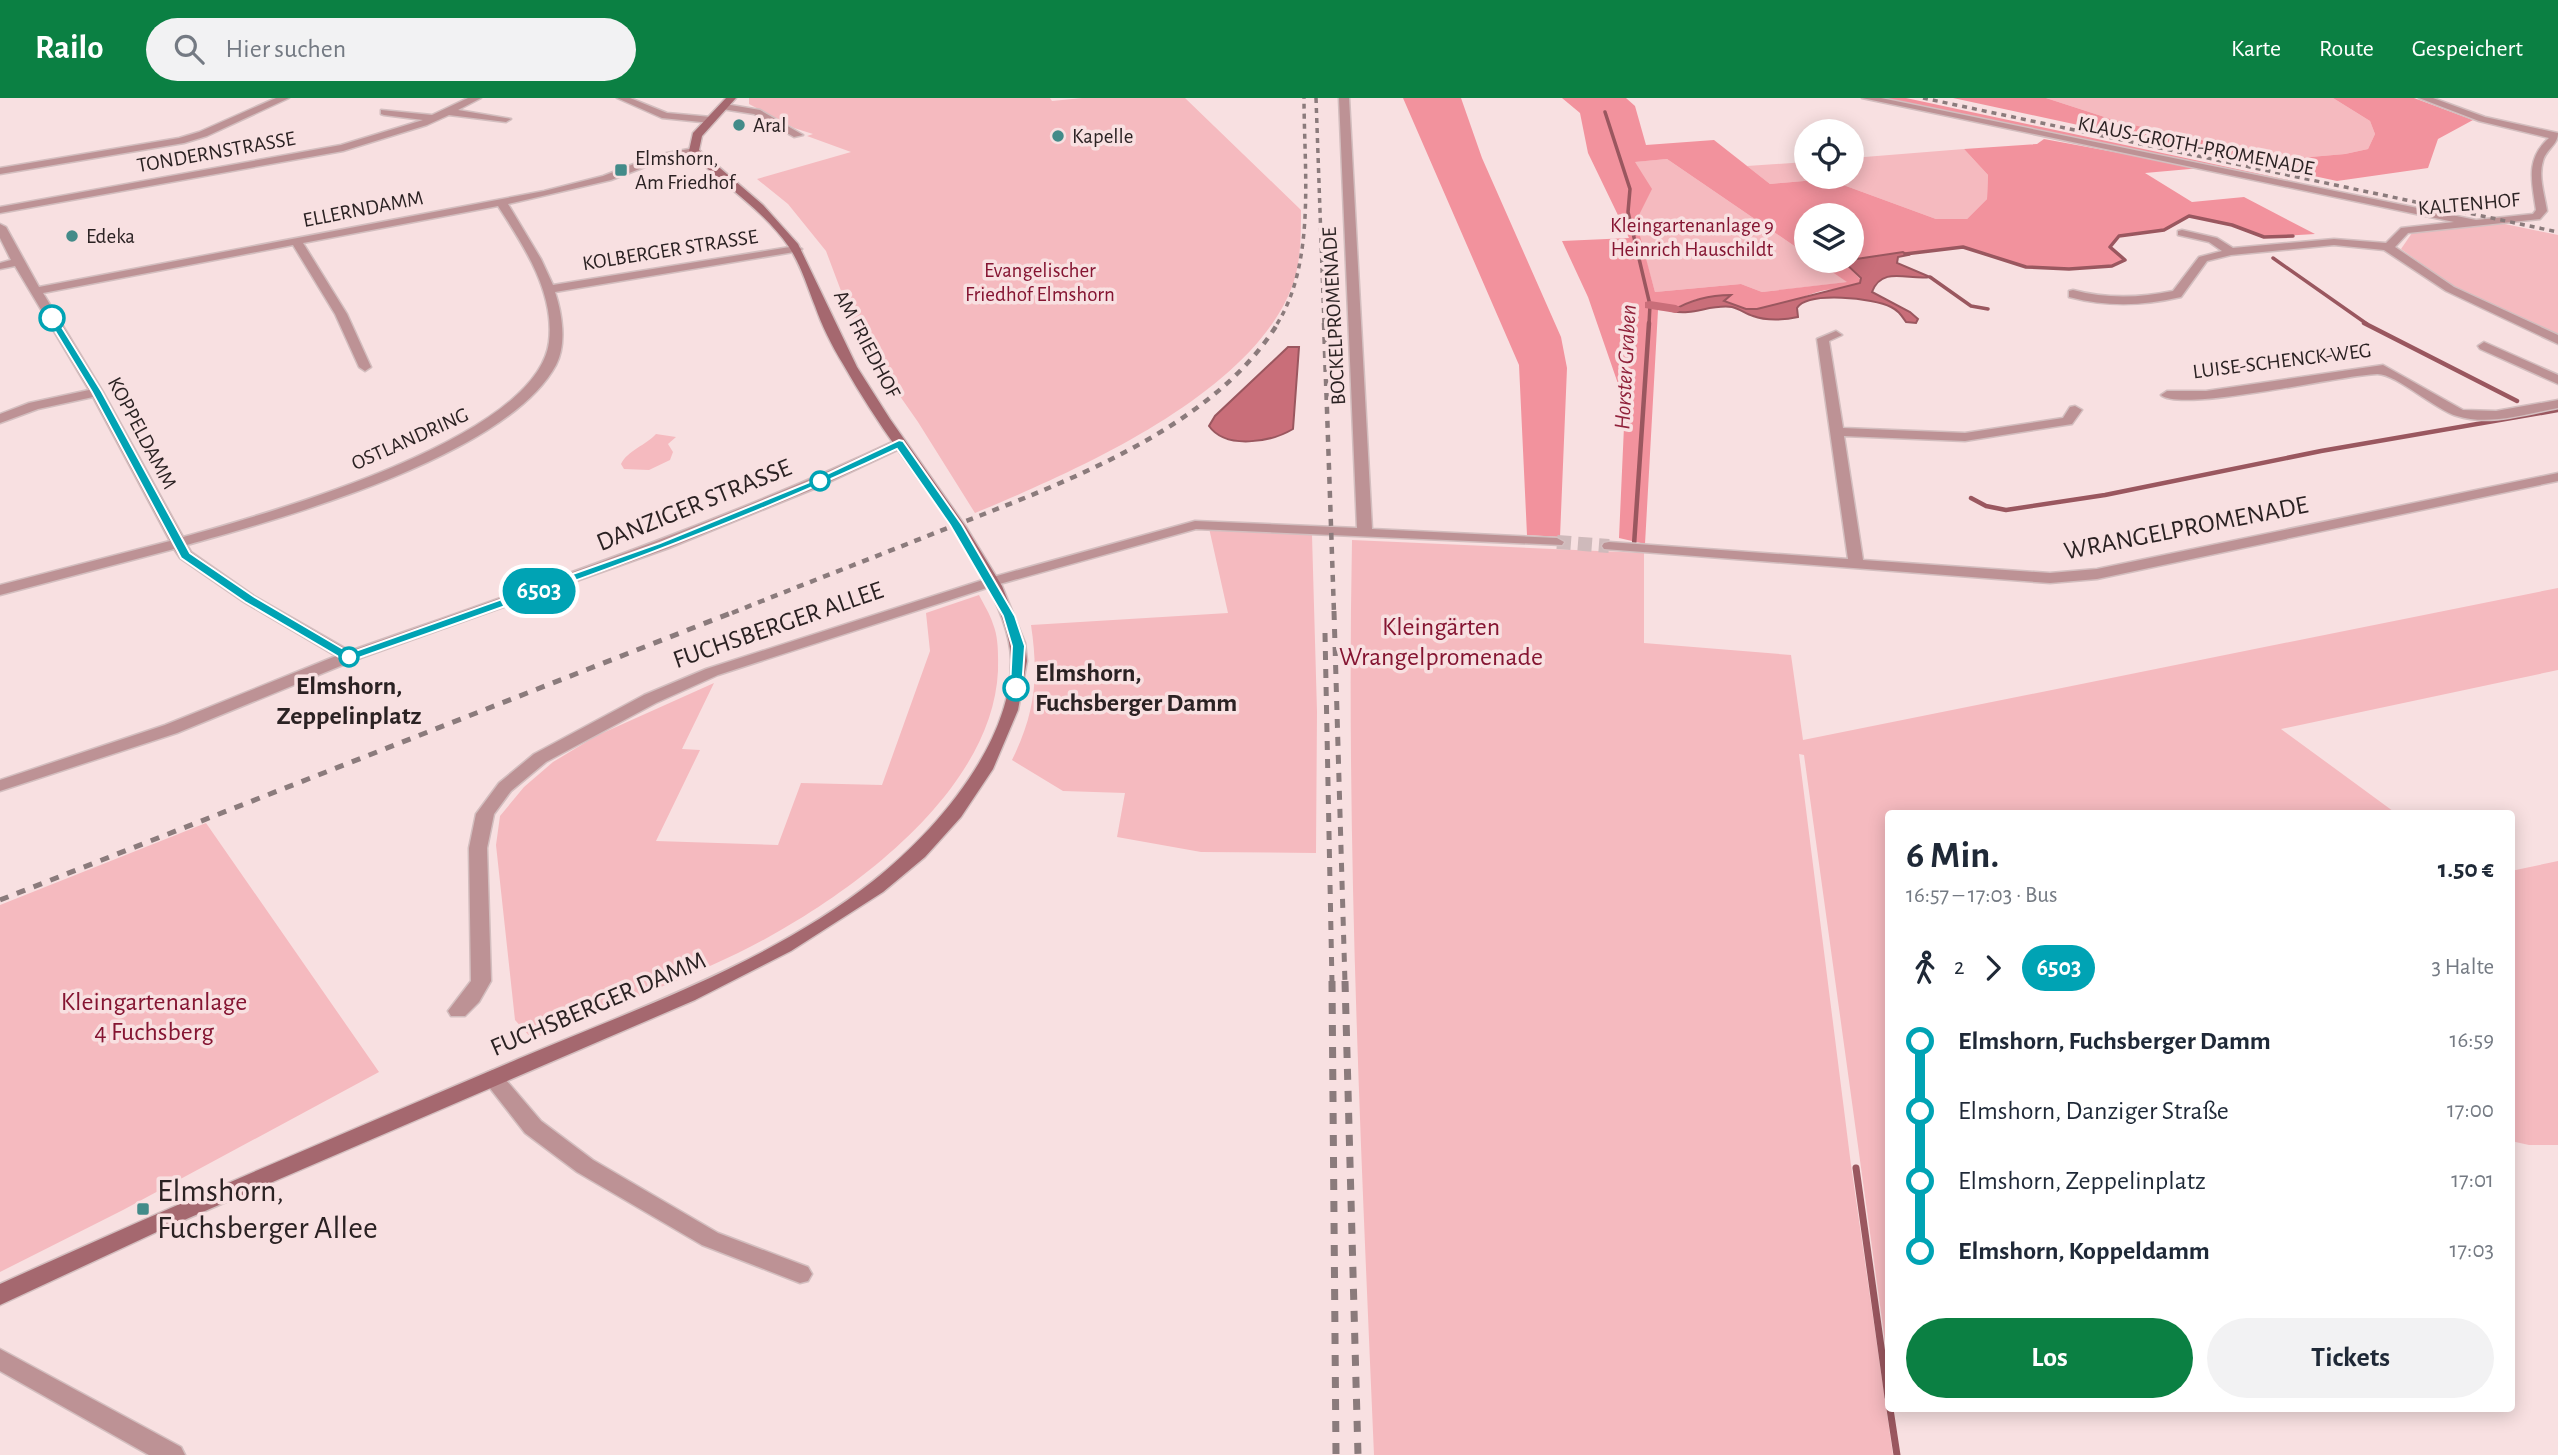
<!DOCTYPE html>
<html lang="de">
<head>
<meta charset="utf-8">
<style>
  :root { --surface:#fff; --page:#f2f2f3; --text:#1f2937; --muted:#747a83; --accent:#0b8043 }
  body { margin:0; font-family:"Alegreya Sans",sans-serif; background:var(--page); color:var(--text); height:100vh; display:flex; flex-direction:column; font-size:26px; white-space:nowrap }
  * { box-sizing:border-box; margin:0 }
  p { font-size:23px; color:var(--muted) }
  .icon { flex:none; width:38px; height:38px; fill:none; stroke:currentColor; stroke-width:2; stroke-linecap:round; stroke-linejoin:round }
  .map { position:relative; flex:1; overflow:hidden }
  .details { position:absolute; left:1885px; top:712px; width:630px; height:602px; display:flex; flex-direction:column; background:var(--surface); border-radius:7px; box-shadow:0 4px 18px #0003 }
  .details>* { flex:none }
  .badge { padding:0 14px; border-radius:23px; font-size:24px; line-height:46px }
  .tools { position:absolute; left:1794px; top:21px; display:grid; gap:14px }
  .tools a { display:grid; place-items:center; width:70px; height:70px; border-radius:50%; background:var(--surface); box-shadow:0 4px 18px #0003; font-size:35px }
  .map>.badge { position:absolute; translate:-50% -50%; box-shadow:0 0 0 4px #fff }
  .legs { display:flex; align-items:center; gap:10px; height:77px; padding:0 21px; font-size:23px }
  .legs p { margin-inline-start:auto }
  .headline { display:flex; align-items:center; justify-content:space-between; height:119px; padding:0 21px }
  h1 { font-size:38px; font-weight:700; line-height:52px }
  .primary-button { display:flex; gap:14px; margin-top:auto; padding:14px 21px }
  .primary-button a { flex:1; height:80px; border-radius:42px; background:var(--accent); color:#fff; font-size:28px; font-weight:700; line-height:80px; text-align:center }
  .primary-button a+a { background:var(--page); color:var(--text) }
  ul { padding:0 21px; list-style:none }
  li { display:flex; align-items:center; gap:24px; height:70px; font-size:26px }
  li i { display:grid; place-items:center; width:10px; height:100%; margin:0 9px; background:currentColor }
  li i::after { content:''; width:18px; height:18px; margin:-9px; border:5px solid; border-radius:50%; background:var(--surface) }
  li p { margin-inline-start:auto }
  li:first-child i { background:linear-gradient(#0000 50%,currentColor 0) }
  li:last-child i { background:linear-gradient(currentColor 50%,#0000 0) }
  header { display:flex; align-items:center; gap:42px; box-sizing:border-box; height:98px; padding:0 35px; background:var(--accent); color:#fff }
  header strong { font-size:33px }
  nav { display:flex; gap:38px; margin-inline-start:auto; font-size:24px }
  .search { width:490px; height:63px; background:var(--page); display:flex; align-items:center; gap:18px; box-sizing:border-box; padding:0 24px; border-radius:38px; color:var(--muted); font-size:26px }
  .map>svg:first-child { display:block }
  .green { fill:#f5babf }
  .forest { fill:#f2929d }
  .water { fill:#c96e79; stroke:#9a575f; stroke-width:2 }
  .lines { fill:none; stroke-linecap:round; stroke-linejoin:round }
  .stream-far2 { stroke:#9a575f; stroke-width:3.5 }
  .stream-far1 { stroke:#9a575f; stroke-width:4.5 }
  .stream { stroke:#9a575f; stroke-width:7 }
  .canal { fill:#c96e79; fill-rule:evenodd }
  .street-tunnel { stroke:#cfbabb; stroke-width:14; stroke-dasharray:14 7; stroke-linecap:butt }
  .street-casing { stroke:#d3bebf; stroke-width:3 }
  .secondary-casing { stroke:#d3bebf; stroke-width:3 }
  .street { fill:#bd9295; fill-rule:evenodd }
  .secondary { fill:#a5686f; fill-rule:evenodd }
  .rail-far3 { stroke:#8b7b7c; stroke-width:3.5; stroke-dasharray:5 5; stroke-linecap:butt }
  .rail-far2 { stroke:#8b7b7c; stroke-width:4.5; stroke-dasharray:7 7; stroke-linecap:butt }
  .rail-far1 { stroke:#8b7b7c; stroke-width:5; stroke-dasharray:9 9; stroke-linecap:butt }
  .rail { stroke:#8b7b7c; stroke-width:7; stroke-dasharray:11 11; stroke-linecap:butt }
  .line-1 { fill:#00a3b4; stroke:#fff; stroke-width:2 }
  .poi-dot { fill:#438b89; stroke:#f8e0e1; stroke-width:2.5 }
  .stop-1-dot { fill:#fff; stroke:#00a3b4; stroke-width:3.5 }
  .labels { text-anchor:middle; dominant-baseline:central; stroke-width:7; stroke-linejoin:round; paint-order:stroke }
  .far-poi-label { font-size:21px; fill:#2b2223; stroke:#f8e0e1; text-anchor:start }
  .far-street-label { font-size:21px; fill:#2b2223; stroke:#f8e0e1 }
  .far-park-label { font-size:21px; fill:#851532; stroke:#f8e0e1 }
  .far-water-label { font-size:23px; font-style:italic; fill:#91223b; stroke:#f8e0e1 }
  .street-label { font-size:26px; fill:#2b2223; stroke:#f8e0e1 }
  .park-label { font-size:26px; fill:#851532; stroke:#f8e0e1 }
  .stop-label { font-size:26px; font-weight:bold; fill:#2b2223; stroke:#f8e0e1; text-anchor:start }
  .near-poi-label { font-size:32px; fill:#2b2223; stroke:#f8e0e1; text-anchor:start }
</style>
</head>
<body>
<header>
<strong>Railo</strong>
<div class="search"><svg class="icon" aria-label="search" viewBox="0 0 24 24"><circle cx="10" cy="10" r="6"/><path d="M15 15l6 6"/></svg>Hier suchen</div>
<nav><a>Karte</a><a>Route</a><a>Gespeichert</a></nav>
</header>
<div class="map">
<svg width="2558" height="1357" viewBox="0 0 2558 1357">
  <rect width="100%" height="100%" fill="#f8e0e1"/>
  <!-- green -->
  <path class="green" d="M749,0h301l2,3 30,-3h103l116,112c0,24 0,51 -8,74 -39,110 -217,187 -318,229l-57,-91 -60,-86 -32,-85 -38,-47 -31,-25 94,-27 -44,-16 6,-2 -19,-6 -45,-24z
    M2046,0h287l37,23 5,13 -7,15 -23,5 -58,5 -167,-37z
    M1964,51l24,26 -1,24 -20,20h-31l-109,-40 -57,5 -23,-18 59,-4v15h46v-19z
    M1667,61l139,95v7h10l32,21 -86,10 -21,-8 -86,8 -20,-71 -1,-59z
    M2500,125l58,12v101l-101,-47 -56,-40 11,-16z
    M656,336l20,3 -8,7 5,8 -3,8 -21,10 -25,-1 -3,-5c6,-13 25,-19 35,-30z
    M1209,430l103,7 5,177 -1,141 -115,-1 -84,-15 8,-44 -62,-2 -51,-31c23,-47 27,-82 19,-135l197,-12z
    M1352,442l292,13v90l147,12 12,85 755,-152v82l-277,59 116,85h-509v549l-84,-608 -5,-1 52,411 42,290h-519c-13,-305 -28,-610 -22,-915z
    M979,497c5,10 11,19 14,29 6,15 5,32 5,47 -6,125 -158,232 -260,282 -66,32 -138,57 -206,86l-17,-19 -19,-175 4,-29 24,-29 29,-25 43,-26 118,-53 -32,66 18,1 -44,91 122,4 23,-62 81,2 48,-134 -4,-38z
    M206,725l173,249 -256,138 -123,62v-367z
    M2558,763v284h-29l-18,-4v-270z"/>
  <!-- forest -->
  <path class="forest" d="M1403,0h58l21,60 79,179 6,31 -7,169 -33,-2 -8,-170z
    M1562,0h64l9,8 11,39 68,-5 56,44 57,-5 109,40h31l20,-20 1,-24 -24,-26 73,-5 7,-5 157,29 -56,5 47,29 52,-5 71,37 -51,3 -32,-12 -43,-9 -25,14 -45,6 -9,11 15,13 -13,6 -23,3 -63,-2 -63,-20 -111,12v-44h-46v39l-139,-95 -32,3 17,27 -16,32 19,71 86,-8 21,8 85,-10 -31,-21h27l19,20c-10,9 -23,7 -36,9 -25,5 -55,24 -80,19 -14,-3 -27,-13 -42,-11 -19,2 -26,14 -46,12l-13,234 -26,-6 6,-134 -37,-107 -26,-56 67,-3 -41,-85 -8,-40z
    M1879,0h27l401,86z
    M1953,0h93l74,24 167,37 58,-5 23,-5 7,-15 -5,-13 -37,-23h81l59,22 -35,19 -10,29 -91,13z"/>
  <!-- water -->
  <path class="water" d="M1903,154l5,3 -10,2 -1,6 33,14c-20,4 -48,-12 -58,15l38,20 8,7 -2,4 -10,-1c-5,-7 -7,-11 -15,-15 -17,-9 -83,-16 -94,1l1,9c-13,3 -32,4 -45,-1 -7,-2 -13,-7 -21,-9 -22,-3 -39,9 -60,4 18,-11 37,-16 59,-16l-7,6 22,8h11l103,-26 1,-5 -18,-17z
    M1288,249h11l-6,82c-22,13 -67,21 -84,-3l6,-10z"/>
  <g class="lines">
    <!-- stream-far2 -->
    <path class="stream-far2" d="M1605,14l25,77 -2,23 22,93 -1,19
      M1905,156l58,-7 63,20 43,2 43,-3 13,-6 -15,-13 9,-11 45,-6 25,-14 43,9 32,12 29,-1
      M2273,160l94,66
      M1930,179l41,29 17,3"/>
    <!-- stream-far1 -->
    <path class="stream-far1" d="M2364,225l153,78
      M1971,400l15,8 20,4 99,-15 216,-44 237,-41
      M1634,447l15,-222"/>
    <!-- stream -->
    <path class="stream" d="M1856,1070l32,229
      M1890,1311l7,46"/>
    <!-- canal -->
    <path class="canal" d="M1650,203l26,4 7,4 -7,4 -31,-5v-6z"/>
    <!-- street-tunnel -->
    <path class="street-tunnel" d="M1557,444l52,4"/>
    <defs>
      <path id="street" d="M276,0h13l-82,38 -23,7 -184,31v-6l179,-30 20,-6z
        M468,0h13l-23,12 53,9 -5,3 -57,-7 -22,10 -84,26 -343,62v-6l341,-62 82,-25 -39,-5 -3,-1v-4l51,5z
        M617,0h13l37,15 44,4 5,3 -5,3 -49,-5z
        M1339,0h10l23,431 185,9 7,4 -2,3 -366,-16 -200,56 -278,90 -62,28 -110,59 -35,29 -17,23 -7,34 4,133 -12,21 -14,14h-14l-3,-5 23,-30 -2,-133 7,-34 23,-31 35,-29 110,-59 62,-26 280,-90 209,-58 162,7z
        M1862,0h19l595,122 57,-6 3,-4c-4,-28 -11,-51 13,-72l-70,-17 -60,-23h14l52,19 73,16c0,12 -12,16 -15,28 -5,16 2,35 4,50l-7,8 -132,14 -13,14 59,40 104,48v9l-112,-53 -62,-41 -50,-5 -103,10 -24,6 -26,36c-38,9 -74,10 -112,0v-6l4,-1c34,9 66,8 100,1l26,-34 23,-6 -13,-9 -31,-7v-4l4,-1 35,8 16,10 101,-9 52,4 15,-15 53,-6z
        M725,6l35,6 43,25 -9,2 -40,-23 -32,-5 -2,-2z
        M694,50l5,3 -1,2 -35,7 -52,20 -103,24 33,55 12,26 243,-39 6,3 -2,2 -245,41c7,21 12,52 1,73 -49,91 -273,153 -369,180l4,7 63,44 96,55c184,-65 368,-127 544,-210h10v6l-83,39 -152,62 -314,112 -178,73 -177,58v-11l165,-55 171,-69 -92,-54 -64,-44 -6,-9 -174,46v-10l170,-44 -77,-144 -55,12 -38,14v-9l29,-11 60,-13 -74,-124 -15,3v-6l11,-3 -11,-22v-14l6,3 33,60 505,-96 59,-15 54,-21zM498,108c26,40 57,87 51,136 -12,97 -283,172 -366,195l-80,-145 -60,-99 250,-48 42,69 24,53 6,4 6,-4 -24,-53 -44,-71z
        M1836,233l6,4 -13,6 14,87 122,5 98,-15 7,-11 5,-1 7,4 -10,14 -107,17 -121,-5 19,124 187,13 47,-4 461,-96v8l-461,98 -47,4 -446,-34 -2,-3 2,-3 5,-1 239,17 -31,-220z
        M2484,244l74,33v9l-78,-35 -2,-3z
        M2383,267l80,45 33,1 62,-11v8c-32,6 -69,18 -101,8 -20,-5 -62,-43 -80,-42 -36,1 -195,39 -216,21l6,-4h39z
        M493,972l7,3 41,48 52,39 125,73 90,34 4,7 -4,7 -8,2 -98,-38 -125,-73 -52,-39 -43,-55 4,-5z
        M0,1251l181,98 4,8h-36l-149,-84z"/>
      <path id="secondary" d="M726,0h10l-34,38 -3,14 64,55 35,39 59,123 33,52 76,108 36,59 23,57 2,18 -9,49 -25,59 -32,48 -36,40 -42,35 -92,59 -96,49 -534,230 -161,75v-21c171,-78 345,-151 518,-225 120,-51 251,-96 355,-178 62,-49 139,-137 138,-221 -1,-64 -77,-158 -113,-210 -20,-28 -38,-56 -55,-86 -11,-18 -21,-38 -28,-58 -8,-20 -14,-41 -26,-59 -27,-39 -68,-63 -100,-96l4,-18z"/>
    </defs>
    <!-- street casing -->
    <use href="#street" class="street-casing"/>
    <!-- secondary casing -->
    <use href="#secondary" class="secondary-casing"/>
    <!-- street -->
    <use href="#street" class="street"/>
    <!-- secondary -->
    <use href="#secondary" class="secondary"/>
    <!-- rail-far3 -->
    <path class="rail-far3" d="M1316,0l8,226
      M1923,0l635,134
      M1277,226c39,-62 27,-154 27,-226"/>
    <!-- rail-far2 -->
    <path class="rail-far2" d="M1324,225l10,290
      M732,515c67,-27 135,-53 203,-80 115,-45 276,-100 343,-210"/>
    <!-- rail-far1 -->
    <path class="rail-far1" d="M1334,513l11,372
      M1325,535l7,350
      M0,802l736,-289"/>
    <!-- rail -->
    <path class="rail" d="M1332,883l4,474
      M1345,883l13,474"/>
  </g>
  <!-- line-1 -->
  <path class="line-1" d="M48,218h7l47,76 88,161 63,43 97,57 310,-110 152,-62 87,-41 4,1 59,84 53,91 10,30 -3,42 -6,4 -6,-4 2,-42 -9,-30 -53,-91 -53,-76c-176,83 -360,146 -544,211h-9l-99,-58 -64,-44 -89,-166 -45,-74z"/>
  <!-- markers -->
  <g class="poi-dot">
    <circle cx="739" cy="27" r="7"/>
    <circle cx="1058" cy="38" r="7"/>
    <rect x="614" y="65" width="14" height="14" rx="3.5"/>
    <circle cx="72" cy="138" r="7"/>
    <rect x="136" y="1104" width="14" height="14" rx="3.5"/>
  </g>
  <g class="stop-1-dot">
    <circle cx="52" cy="220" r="12"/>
    <circle cx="820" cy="383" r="9"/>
    <circle cx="349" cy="559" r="9"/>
    <circle cx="1016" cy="590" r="12"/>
  </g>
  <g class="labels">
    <!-- far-poi labels -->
    <g class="far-poi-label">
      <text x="753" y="27">Aral</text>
      <text x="1072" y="38">Kapelle</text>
      <text x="635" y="60">Elmshorn,<tspan x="635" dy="24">Am Friedhof</tspan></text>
      <text x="86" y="138">Edeka</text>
    </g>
    <!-- far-street labels -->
    <g class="far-street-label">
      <text transform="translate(2196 48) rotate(11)">KLAUS-GROTH-PROMENADE</text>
      <text transform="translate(216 54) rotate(-10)">TONDERNSTRASSE</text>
      <text transform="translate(2469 106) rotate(-5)">KALTENHOF</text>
      <text transform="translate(363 111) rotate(-11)">ELLERNDAMM</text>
      <text transform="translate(670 152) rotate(-9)">KOLBERGER STRASSE</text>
      <text transform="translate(1334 218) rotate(-93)">BOCKELPROMENADE</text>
      <text transform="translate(867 246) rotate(62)">AM FRIEDHOF</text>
      <text transform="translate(2282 263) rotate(-7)">LUISE-SCHENCK-WEG</text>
      <text transform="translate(142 335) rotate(62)">KOPPELDAMM</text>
      <text transform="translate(410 341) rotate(-24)">OSTLANDRING</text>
    </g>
    <!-- far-park labels -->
    <g class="far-park-label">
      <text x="1692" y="127">Kleingartenanlage 9<tspan x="1692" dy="24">Heinrich Hauschildt</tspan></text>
      <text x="1040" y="172">Evangelischer<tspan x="1040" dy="24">Friedhof Elmshorn</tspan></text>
    </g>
    <!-- far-water labels -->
    <g class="far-water-label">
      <text transform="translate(1626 269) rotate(-87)">Horster Graben</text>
    </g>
    <!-- street labels -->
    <g class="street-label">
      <text transform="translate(694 407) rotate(-22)">DANZIGER STRASSE</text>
      <text transform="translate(2186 430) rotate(-11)">WRANGELPROMENADE</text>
      <text transform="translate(778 527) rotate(-19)">FUCHSBERGER ALLEE</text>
      <text transform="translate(598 906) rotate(-23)">FUCHSBERGER DAMM</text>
    </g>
    <!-- park labels -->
    <g class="park-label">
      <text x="1441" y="529">Kleingärten<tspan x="1441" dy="30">Wrangelpromenade</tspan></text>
      <text x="154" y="904">Kleingartenanlage<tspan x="154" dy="30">4 Fuchsberg</tspan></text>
    </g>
    <!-- stop labels -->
    <g class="stop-label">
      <text x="1035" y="575">Elmshorn,<tspan x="1035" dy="30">Fuchsberger Damm</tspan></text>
      <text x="349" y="588" text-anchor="middle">Elmshorn,<tspan x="349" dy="30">Zeppelinplatz</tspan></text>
    </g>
    <!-- near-poi labels -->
    <g class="near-poi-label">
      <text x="157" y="1093">Elmshorn,<tspan x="157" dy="37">Fuchsberger Allee</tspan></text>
    </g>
  </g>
</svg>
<div class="tools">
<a><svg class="icon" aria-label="locate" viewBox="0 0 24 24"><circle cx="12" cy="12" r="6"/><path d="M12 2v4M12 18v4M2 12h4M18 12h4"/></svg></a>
<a><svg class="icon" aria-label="layers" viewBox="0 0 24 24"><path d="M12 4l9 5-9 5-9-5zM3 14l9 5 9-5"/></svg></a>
</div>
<b class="badge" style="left:539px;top:493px;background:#00a3b4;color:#fff">6503</b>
<section class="details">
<div class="headline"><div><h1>6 Min.</h1><p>16:57 – 17:03 · Bus</p></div><b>1.50 €</b></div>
<div class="legs"><svg class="icon" aria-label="walk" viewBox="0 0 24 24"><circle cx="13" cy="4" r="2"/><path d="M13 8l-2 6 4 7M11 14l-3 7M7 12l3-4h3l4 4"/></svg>2<svg class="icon" aria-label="forward" viewBox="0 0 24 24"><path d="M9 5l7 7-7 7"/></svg><b class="badge" style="background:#00a3b4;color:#fff">6503</b><p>3 Halte</p></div>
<ul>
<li><i style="color:#00a3b4"></i><b>Elmshorn, Fuchsberger Damm</b><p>16:59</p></li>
<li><i style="color:#00a3b4"></i><span>Elmshorn, Danziger Straße</span><p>17:00</p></li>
<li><i style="color:#00a3b4"></i><span>Elmshorn, Zeppelinplatz</span><p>17:01</p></li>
<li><i style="color:#00a3b4"></i><b>Elmshorn, Koppeldamm</b><p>17:03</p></li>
</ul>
<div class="primary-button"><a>Los</a><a>Tickets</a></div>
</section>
</div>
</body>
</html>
